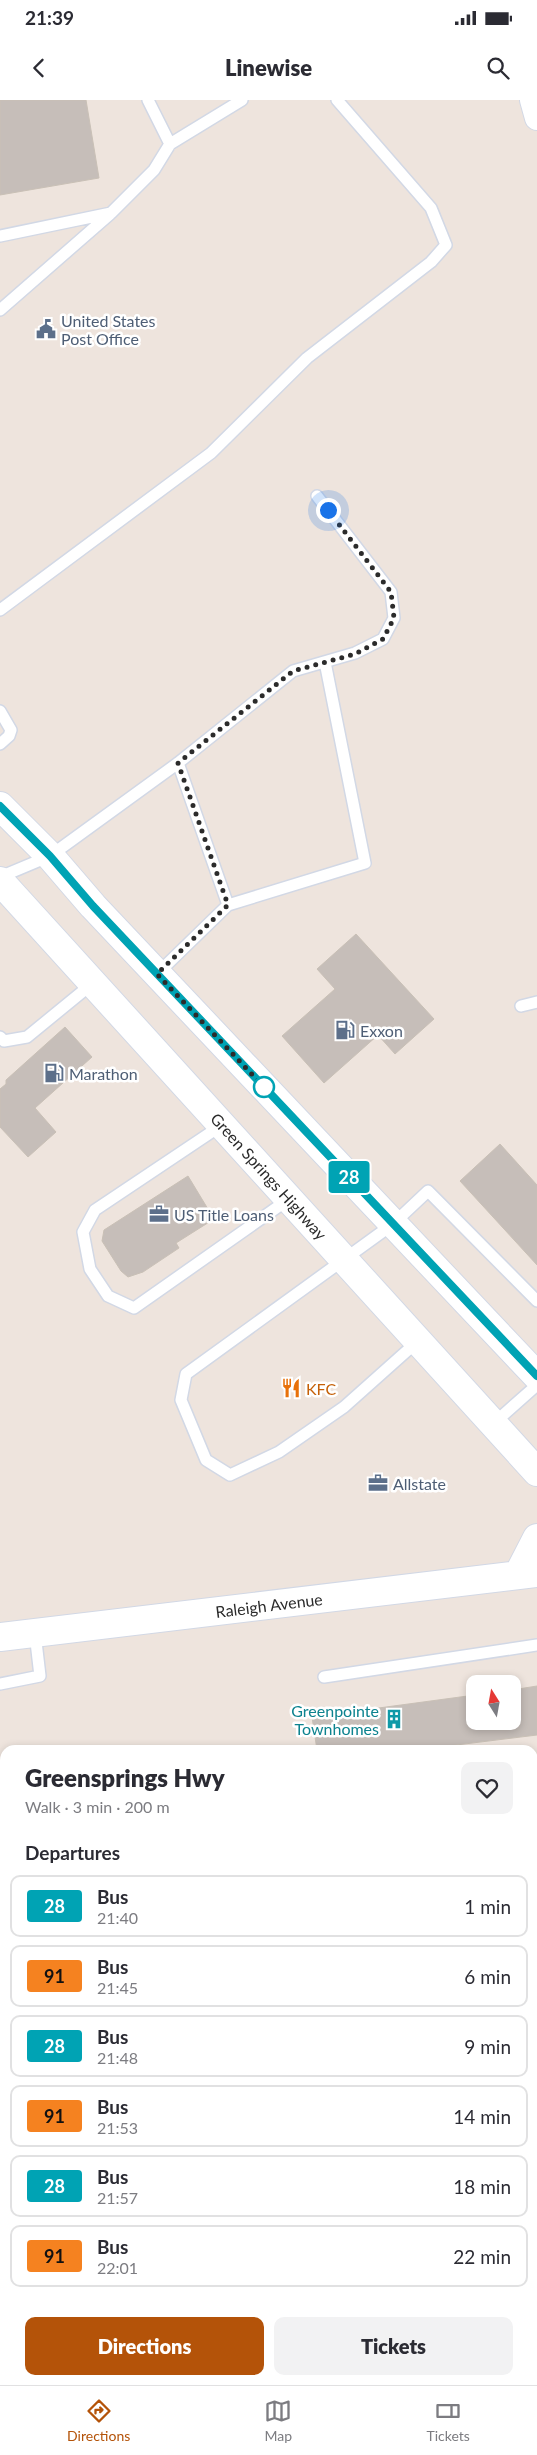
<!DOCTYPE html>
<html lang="en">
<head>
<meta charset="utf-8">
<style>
  :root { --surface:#fff; --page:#f2f2f3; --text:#2b2b33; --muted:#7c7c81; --line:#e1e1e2; --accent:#b45309 }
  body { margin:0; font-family:Lato,sans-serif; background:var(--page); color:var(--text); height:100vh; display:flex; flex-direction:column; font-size:19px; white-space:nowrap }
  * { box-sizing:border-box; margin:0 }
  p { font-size:16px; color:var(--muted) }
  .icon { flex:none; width:28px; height:28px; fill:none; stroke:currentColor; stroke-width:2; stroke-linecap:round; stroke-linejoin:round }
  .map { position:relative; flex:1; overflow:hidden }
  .panel { position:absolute; left:0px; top:1645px; width:538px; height:640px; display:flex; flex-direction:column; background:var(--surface); border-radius:15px 15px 0 0; box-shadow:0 2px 8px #0003 }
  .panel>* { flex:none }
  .badge { padding:0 10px; border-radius:4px; font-size:18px; line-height:32px }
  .needle { width:32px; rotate:349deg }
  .tools { position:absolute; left:466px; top:1575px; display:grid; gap:10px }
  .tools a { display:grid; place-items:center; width:55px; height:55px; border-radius:10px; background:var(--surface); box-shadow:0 2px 8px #0003; font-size:25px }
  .you { position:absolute; width:25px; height:25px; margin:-12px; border:4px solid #fff; border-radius:50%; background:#1a73e8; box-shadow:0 0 0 8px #1a73e833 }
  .map>.badge { position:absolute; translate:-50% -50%; box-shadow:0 0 0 2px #fff }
  h2 { padding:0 25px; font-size:19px; line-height:45px }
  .round { display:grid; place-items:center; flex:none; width:52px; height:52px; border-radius:10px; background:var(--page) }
  .overview { display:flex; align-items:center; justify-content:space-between; height:85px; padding:0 25px }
  h1 { font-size:24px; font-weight:800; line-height:38px }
  .cta { display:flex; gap:10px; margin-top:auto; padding:10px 25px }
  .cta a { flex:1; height:58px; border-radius:10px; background:var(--accent); color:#fff; font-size:20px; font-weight:800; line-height:58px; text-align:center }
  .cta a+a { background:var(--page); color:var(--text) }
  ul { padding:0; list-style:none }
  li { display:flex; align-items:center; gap:15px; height:62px; margin:0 10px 8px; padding:0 15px; border:2px solid var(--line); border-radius:10px }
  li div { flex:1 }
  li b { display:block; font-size:19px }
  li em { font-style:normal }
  li .badge { min-width:55px; font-weight:700; text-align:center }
  .status { display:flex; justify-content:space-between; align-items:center; height:35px; padding:0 25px; background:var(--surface); direction:ltr }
  .status svg { height:14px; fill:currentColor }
  header { display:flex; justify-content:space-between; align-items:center; height:65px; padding:0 25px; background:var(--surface); font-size:22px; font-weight:800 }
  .tabs { display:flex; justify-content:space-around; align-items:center; height:70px; border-top:1px solid var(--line); background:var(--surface); font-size:14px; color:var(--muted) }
  .tabs a { display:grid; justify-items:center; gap:2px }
  .tabs .selected { color:var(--accent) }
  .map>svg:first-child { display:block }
  .building { fill:#c6beb9; stroke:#c9c0b6 }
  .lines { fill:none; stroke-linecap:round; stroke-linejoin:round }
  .lane-casing { stroke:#d2d8e5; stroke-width:14 }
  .street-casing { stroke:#d2d8e5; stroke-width:26 }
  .secondary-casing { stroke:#d2d8e5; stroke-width:30 }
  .lane { stroke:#fff; stroke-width:11 }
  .street { stroke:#fff; stroke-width:24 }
  .secondary { stroke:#fff; stroke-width:28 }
  .line-casing { stroke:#fff; stroke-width:11 }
  .line { stroke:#00a3b4; stroke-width:8 }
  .walk { stroke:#2b2b2b; stroke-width:5; stroke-dasharray:0 9 }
  .stop-dot { fill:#fff; stroke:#00a3b4; stroke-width:2.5 }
  .labels { text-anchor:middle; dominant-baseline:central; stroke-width:5; stroke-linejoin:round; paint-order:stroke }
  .service-label { font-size:16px; fill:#4e5e75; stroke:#fff; text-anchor:start }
  .street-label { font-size:16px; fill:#2b2b2b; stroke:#fff }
  .food-label { font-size:16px; fill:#c56008; stroke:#fff; text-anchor:start }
  .culture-label { font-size:16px; fill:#0d838f; stroke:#fff; text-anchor:end }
</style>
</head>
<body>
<div class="status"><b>21:39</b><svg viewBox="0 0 49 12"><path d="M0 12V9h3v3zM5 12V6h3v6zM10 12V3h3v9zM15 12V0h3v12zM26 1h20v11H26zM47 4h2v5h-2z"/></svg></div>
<header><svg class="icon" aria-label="back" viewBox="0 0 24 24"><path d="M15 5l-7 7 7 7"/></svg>Linewise<svg class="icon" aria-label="search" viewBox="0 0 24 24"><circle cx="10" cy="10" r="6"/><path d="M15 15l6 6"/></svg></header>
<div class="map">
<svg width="537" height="2285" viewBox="0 0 537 2285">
  <rect width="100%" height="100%" fill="#eee4dd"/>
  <!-- building -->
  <path class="building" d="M0,0h86l13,78 -99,17z
    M356,834l78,85 -39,35 -17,-19 -54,48 -42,-47 53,-47 -18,-20z
    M65,927l27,30 -57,51 21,24 -28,25 -28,-30v-38l6,-5v-4z
    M500,1044l37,41v80l-77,-84z
    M188,1076l26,43 -38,24 3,5 -36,24 -15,5 -7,-6 -19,-30 2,-11z
    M537,1586v49l-121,15h-99l-5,-33 163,-22v26h37v-31z"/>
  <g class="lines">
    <defs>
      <path id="lane" d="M170,44l72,-44
        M0,136l111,-23 43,-43 16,-26 -22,-44
        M0,210l110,-96
        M0,510l211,-157 96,-95 124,-96 15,-17 -15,-37 -94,-108
        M0,611l11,19 -2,6 -9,8
        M178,663l50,142 137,-42 -40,-201
        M0,777l50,-21 128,-93 115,-92 62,-18 28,-14 11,-21 -3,-26 -74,-96
        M157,874l71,-69
        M521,906l16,-4
        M0,937l4,4 23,-4 66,-54
        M222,1025l-127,85 -12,22 7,37 18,27 26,12 155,-109
        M418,1241l-74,66 -65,45 -49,23 -24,-15 -25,-60 5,-26 207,-150 35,-33 109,110
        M493,1324l44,-39
        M324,1577l213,-32
        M0,1584l40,-8 -5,-43
        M0,1769l5,-1
        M0,1879l5,-2
        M136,2280l1,5"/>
      <path id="street" d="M532,0l5,18
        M532,1927l5,-2
        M0,2079l5,-1
        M0,2233l5,21
        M10,2280l1,5
        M505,2280l1,5"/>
      <path id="secondary" d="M0,706l50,50 43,50 444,470
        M0,781l537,591
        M518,1475l19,-37
        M0,1537l537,-64"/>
    </defs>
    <!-- lane casing -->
    <use href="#lane" class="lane-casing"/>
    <!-- street casing -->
    <use href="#street" class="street-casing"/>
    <!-- secondary casing -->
    <use href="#secondary" class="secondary-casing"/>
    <!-- lane -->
    <use href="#lane" class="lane"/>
    <!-- street -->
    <use href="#street" class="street"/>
    <!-- secondary -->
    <use href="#secondary" class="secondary"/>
  </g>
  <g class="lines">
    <defs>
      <path id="line" d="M0,706l50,50 43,50 444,470"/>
    </defs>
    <!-- line casing -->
    <use href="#line" class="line-casing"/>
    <!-- line -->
    <use href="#line" class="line"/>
    <!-- walk -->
    <path class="walk" d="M264,987l-107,-113 71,-69 -50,-142 115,-92 62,-17 28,-15 11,-21 -3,-26 -63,-82"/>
  </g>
  <!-- icons -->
  <defs>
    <symbol id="civic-bare" viewBox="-9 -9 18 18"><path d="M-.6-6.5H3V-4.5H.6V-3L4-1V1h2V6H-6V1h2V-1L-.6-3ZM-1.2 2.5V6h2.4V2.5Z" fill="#5c6f8a" stroke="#fff" stroke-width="2.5" paint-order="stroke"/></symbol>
    <symbol id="fuel-bare" viewBox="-9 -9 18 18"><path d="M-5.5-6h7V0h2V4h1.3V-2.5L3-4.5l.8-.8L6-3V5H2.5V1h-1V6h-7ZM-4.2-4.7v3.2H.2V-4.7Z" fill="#5c6f8a" stroke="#fff" stroke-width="2.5" paint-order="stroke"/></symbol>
    <symbol id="office-bare" viewBox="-9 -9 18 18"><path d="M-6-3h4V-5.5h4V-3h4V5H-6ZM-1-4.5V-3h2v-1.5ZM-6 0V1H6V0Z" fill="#5c6f8a" stroke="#fff" stroke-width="2.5" paint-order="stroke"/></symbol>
    <symbol id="restaurant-bare" viewBox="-9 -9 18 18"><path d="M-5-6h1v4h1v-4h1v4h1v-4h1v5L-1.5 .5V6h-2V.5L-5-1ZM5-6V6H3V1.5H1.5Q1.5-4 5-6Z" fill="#e8710a" stroke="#fff" stroke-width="2.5" paint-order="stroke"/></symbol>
    <symbol id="building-bare" viewBox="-9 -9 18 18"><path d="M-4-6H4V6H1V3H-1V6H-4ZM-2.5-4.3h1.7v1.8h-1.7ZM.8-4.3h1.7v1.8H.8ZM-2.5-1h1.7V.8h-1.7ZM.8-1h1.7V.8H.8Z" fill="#0f9aa8" stroke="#fff" stroke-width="2.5" paint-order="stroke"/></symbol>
  </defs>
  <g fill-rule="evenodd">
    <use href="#civic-bare" x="32" y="215" width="28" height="28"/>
    <use href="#fuel-bare" x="331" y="916" width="28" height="28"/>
    <use href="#fuel-bare" x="40" y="959" width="28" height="28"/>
    <use href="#office-bare" x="145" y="1100" width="28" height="28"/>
    <use href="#restaurant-bare" x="277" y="1274" width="28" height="28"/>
    <use href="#office-bare" x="364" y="1369" width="28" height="28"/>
    <use href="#building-bare" x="380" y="1605" width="28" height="28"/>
  </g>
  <!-- markers -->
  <circle class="stop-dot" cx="264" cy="987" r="10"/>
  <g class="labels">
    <!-- service labels -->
    <g class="service-label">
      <text x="61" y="220">United States<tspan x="61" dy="18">Post Office</tspan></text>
      <text x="360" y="930">Exxon</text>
      <text x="69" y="973">Marathon</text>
      <text x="174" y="1114">US Title Loans</text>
      <text x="393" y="1383">Allstate</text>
    </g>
    <!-- street labels -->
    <g class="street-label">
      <text transform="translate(269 1076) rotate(48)">Green Springs Highway</text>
      <text transform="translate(269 1505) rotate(-7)">Raleigh Avenue</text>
    </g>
    <!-- food labels -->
    <g class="food-label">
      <text x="306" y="1288">KFC</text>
    </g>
    <!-- culture labels -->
    <g class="culture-label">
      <text x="379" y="1610">Greenpointe<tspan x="379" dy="18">Townhomes</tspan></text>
    </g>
  </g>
</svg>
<div class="tools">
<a><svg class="needle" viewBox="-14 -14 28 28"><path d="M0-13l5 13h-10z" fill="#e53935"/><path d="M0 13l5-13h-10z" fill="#7c7c81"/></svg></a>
</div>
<div class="you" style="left:328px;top:410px"></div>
<b class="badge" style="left:349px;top:1077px;background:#00a3b4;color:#fff">28</b>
<section class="panel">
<div class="overview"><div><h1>Greensprings Hwy</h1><p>Walk · 3 min · 200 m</p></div><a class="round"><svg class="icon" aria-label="heart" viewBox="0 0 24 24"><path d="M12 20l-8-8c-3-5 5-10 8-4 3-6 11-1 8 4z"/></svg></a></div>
<h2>Departures</h2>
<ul>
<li><span class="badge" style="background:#00a3b4;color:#fff">28</span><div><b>Bus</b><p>21:40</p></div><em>1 min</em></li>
<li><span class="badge" style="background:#f58220;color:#111">91</span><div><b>Bus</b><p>21:45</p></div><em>6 min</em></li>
<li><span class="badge" style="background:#00a3b4;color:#fff">28</span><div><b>Bus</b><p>21:48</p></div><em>9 min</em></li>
<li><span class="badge" style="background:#f58220;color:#111">91</span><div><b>Bus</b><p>21:53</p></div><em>14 min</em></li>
<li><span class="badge" style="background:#00a3b4;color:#fff">28</span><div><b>Bus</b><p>21:57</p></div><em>18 min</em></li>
<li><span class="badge" style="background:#f58220;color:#111">91</span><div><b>Bus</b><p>22:01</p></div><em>22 min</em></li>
</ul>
<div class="cta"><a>Directions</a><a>Tickets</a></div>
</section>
</div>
<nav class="tabs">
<a class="selected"><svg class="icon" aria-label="directions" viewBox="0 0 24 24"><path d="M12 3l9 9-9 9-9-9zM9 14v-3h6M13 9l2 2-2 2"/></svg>Directions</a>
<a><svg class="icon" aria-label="map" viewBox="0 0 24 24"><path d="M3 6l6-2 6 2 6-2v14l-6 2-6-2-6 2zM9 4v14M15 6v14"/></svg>Map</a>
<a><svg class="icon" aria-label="tickets" viewBox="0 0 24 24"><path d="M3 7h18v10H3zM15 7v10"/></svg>Tickets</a>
</nav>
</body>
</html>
